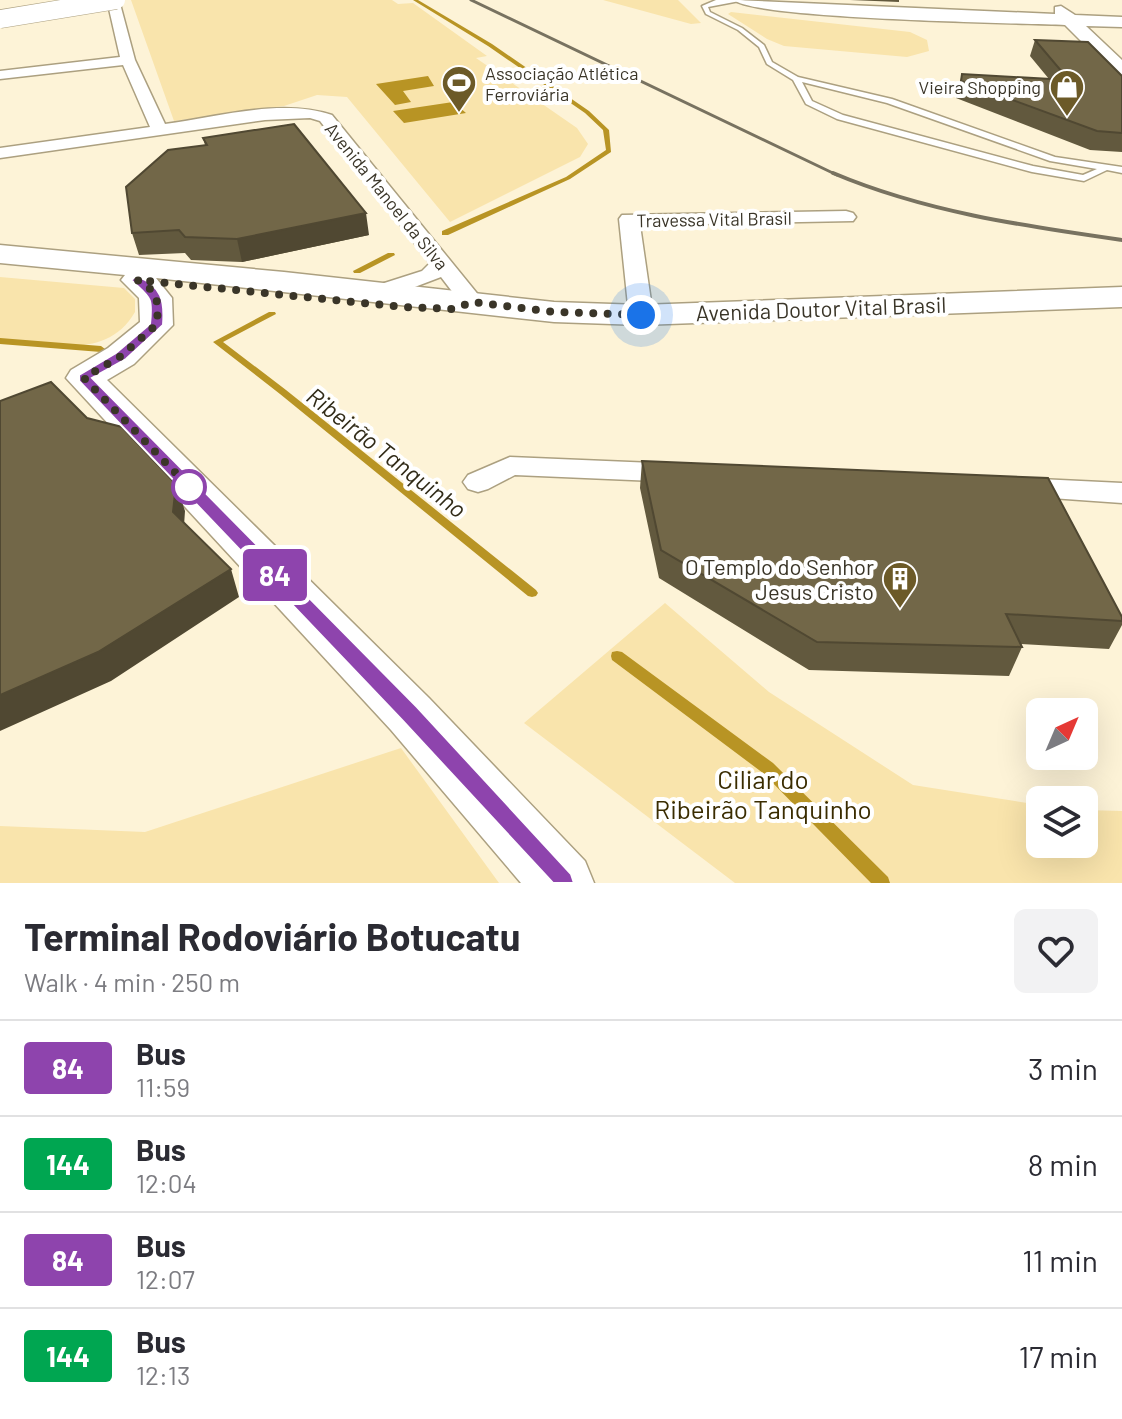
<!DOCTYPE html>
<html lang="en">
<head>
<meta charset="utf-8">
<style>
  :root { --surface:#fff; --page:#f2f2f3; --text:#2b2b33; --muted:#7c7c81; --line:#e1e1e2 }
  body { margin:0; font-family:Barlow,sans-serif; background:var(--page); color:var(--text); height:100vh; display:flex; flex-direction:column; font-size:30px; white-space:nowrap }
  * { box-sizing:border-box; margin:0 }
  p { font-size:26px; color:var(--muted) }
  .icon { flex:none; width:44px; height:44px; fill:none; stroke:currentColor; stroke-width:2; stroke-linecap:round; stroke-linejoin:round }
  .map { position:relative; height:883px; overflow:hidden }
  .details { display:flex; flex-direction:column; background:var(--surface); flex:1 }
  .details>* { flex:none }
  .badge { padding:0 16px; border-radius:6px; font-size:28px; line-height:52px }
  .needle { width:52px; rotate:44deg }
  .tools { position:absolute; left:1026px; top:698px; display:grid; gap:16px }
  .tools a { display:grid; place-items:center; width:72px; height:72px; border-radius:12px; background:var(--surface); box-shadow:0 8px 32px #0002; font-size:40px }
  .you { position:absolute; width:40px; height:40px; margin:-20px; border:6px solid #fff; border-radius:50%; background:#1a73e8; box-shadow:0 0 0 12px #1a73e833 }
  .map>.badge { position:absolute; translate:-50% -50%; box-shadow:0 0 0 4px #fff }
  .round { display:grid; place-items:center; flex:none; width:84px; height:84px; border-radius:12px; background:var(--page) }
  .head { display:flex; align-items:center; justify-content:space-between; height:136px; padding:0 24px }
  h1 { font-size:38px; font-weight:700; line-height:60px }
  ul { padding:0; list-style:none }
  li { display:flex; align-items:center; gap:24px; height:96px; padding:0 24px; border-top:2px solid var(--line) }
  li div { flex:1 }
  li b { display:block; font-size:30px }
  li em { font-style:normal }
  li .badge { min-width:88px; font-weight:700; text-align:center }
  .map>svg:first-child { display:block }
  .green { fill:#f9e4ac }
  .water { fill:#b89424 }
  .lines { fill:none; stroke-linecap:round; stroke-linejoin:round }
  .stream { fill:#b89424; fill-rule:evenodd }
  .lane-casing { stroke:#aca080; stroke-width:3 }
  .street-casing { stroke:#aca080; stroke-width:3 }
  .secondary-casing { stroke:#aca080; stroke-width:3 }
  .lane { fill:#fff; fill-rule:evenodd }
  .street { fill:#fff; fill-rule:evenodd }
  .secondary { fill:#fff; fill-rule:evenodd }
  .rail-far1 { stroke:#787260; stroke-width:3 }
  .rail { stroke:#787260; stroke-width:4 }
  .secondary-bridge-casing { stroke:#aca080; stroke-width:19; stroke-linecap:butt }
  .secondary-bridge { stroke:#fff; stroke-width:18 }
  .wall { fill:#62593e }
  .shaded-wall { fill:#504832 }
  .building { fill:#726748; stroke:#504832; stroke-width:2 }
  .line { fill:#8e44ad; stroke:#fff; stroke-width:2 }
  .walk { stroke:#3a3528; stroke-width:8; stroke-dasharray:0 14.4 }
  .stop-dot { fill:#fff; stroke:#8e44ad; stroke-width:4 }
  .labels { text-anchor:middle; dominant-baseline:central; stroke-width:8; stroke-linejoin:round; paint-order:stroke }
  .far-poi-label { font-size:18px; fill:#3a3528; stroke:#fff; text-anchor:start }
  .far-street-label { font-size:18px; fill:#3a3528; stroke:#fff }
  .street-label { font-size:22px; fill:#3a3528; stroke:#fff }
  .poi-label { font-size:22px; fill:#3a3528; stroke:#fff; text-anchor:end }
  .water-label { font-size:24px; font-style:italic; fill:#312b18; stroke:#fff }
  .near-park-label { font-size:26px; fill:#3a2c00; stroke:#fff }
</style>
</head>
<body>
<div class="map">
<svg width="1122" height="883" viewBox="0 0 1122 883">
  <rect width="100%" height="100%" fill="#fdf3d7"/>
  <!-- green -->
  <path class="green" d="M131,0h261l6,4 15,-1 74,53 -11,2 101,70 11,16 -8,13 -130,65 -103,-125 -30,-2 -33,11 -110,15z
    M603,0h75l23,23 -10,1z
    M731,12l179,20 17,8 2,11 -22,6 -123,-11 -17,-7 -39,-25z
    M0,277l124,11 11,11v13c-29,50 -87,31 -135,27z
    M665,603l104,89 144,93 127,20v39h44v-34l38,1v72h-387l-211,-160z
    M401,748l98,135h-499v-57l145,6z"/>
  <!-- water -->
  <path class="water" d="M428,76l6,10 -31,5 8,11 -16,3 -19,-21z
    M453,102l13,11 -62,10 -11,-12z"/>
  <g class="lines">
    <!-- stream -->
    <path class="stream" d="M413,0h5l74,44 97,67 20,19 2,22 -41,27 -122,56h-6v-4l124,-54 40,-27 -3,-20 -18,-17 -97,-67z
      M388,253h6l1,2 -35,18h-6l-1,-2z
      M269,312h6l1,2 -53,28 63,48 250,200 2,3 -2,3 -4,1 -4,-1 -248,-202 -67,-52z
      M0,338l101,8 4,3 -4,3 -101,-8z
      M617,651l5,1 151,111 115,114 2,6h-19l-108,-110 -151,-113 -1,-4 1,-4z"/>
    <defs>
      <path id="lane" d="M745,0l-37,7 2,5 32,16 22,17 8,17 26,15 94,22 163,58 67,10v6l-15,-3 -23,11 -52,-9 -195,-53 -31,-15 -13,-24 -26,-16 -8,-17 -21,-17 -32,-16 -4,-8 14,-6zM802,82l85,21 163,58 47,8 -14,6 -50,-9 -190,-51 -31,-14z"/>
      <path id="street" d="M107,0h12l16,60 30,64c52,-7 116,-26 167,-9l148,182 3,5 -3,5h-16l-23,-30 -50,19h-16l-3,-5 3,-5 47,-15 8,-8 -110,-142 -10,-3 -45,2 -265,38v-10l150,-21 -27,-62 -123,14v-8l120,-14z
        M846,211l7,2 3,4 -3,4 -213,4 13,90 -4,5h-16l-4,-5 -10,-96 3,-4z
        M510,457l168,7 10,2 5,7 -5,7 -10,2 -163,-7 -27,14 -10,3 -10,-3 -5,-7 5,-7z
        M1019,478l103,5v20l-114,-8 -4,-7 4,-7z"/>
      <path id="secondary" d="M734,0l321,14v-7l6,-1 14,9 47,2v10l-36,-1 36,34v17l-7,-2 -50,-50c-47,-2 -310,-6 -331,-25z
        M0,245l284,27 270,30 87,3 481,-18v20l-481,18 -87,-3 -398,-44 16,20 1,27 -39,39 -27,16 322,318 156,163 9,22h-73l-130,-153 -325,-352 5,-8 37,-22 32,-26 -1,-24 -18,-18 4,-5 -125,-12z"/>
    </defs>
    <!-- lane casing -->
    <use href="#lane" class="lane-casing"/>
    <!-- street casing -->
    <use href="#street" class="street-casing"/>
    <!-- secondary casing -->
    <use href="#secondary" class="secondary-casing"/>
    <!-- lane -->
    <use href="#lane" class="lane"/>
    <!-- street -->
    <use href="#street" class="street"/>
    <!-- secondary -->
    <use href="#secondary" class="secondary"/>
    <!-- rail-far1 -->
    <path class="rail-far1" d="M471,0l366,175"/>
    <!-- rail -->
    <path class="rail" d="M833,173c92,39 191,53 289,67"/>
    <defs>
      <path id="secondary-bridge" d="M0,19l116,-19"/>
    </defs>
    <!-- secondary-bridge casing -->
    <use href="#secondary-bridge" class="secondary-bridge-casing"/>
    <!-- secondary-bridge -->
    <use href="#secondary-bridge" class="secondary-bridge"/>
  </g>
  <!-- wall -->
  <path class="wall" d="M850,0h49v2z
    M1035,40l87,36v76l-32,-2 -134,-52 6,-24 87,5 -19,-23z
    M203,138l166,97 -127,27 -51,-2 -6,-7 -46,2 -7,-22 73,-88z
    M642,461l480,160v4l-13,24 -88,-5 1,3 -13,29 -200,-6 -150,-92 -19,-90z"/>
  <!-- shaded-wall -->
  <path class="shaded-wall" d="M366,213l3,22 -127,27 -5,-23z
    M176,484l9,27 -2,29 -10,-28z
    M231,569l8,28 -128,84 -111,50v-36z"/>
  <!-- building -->
  <path class="building" d="M1035,40l53,2 34,34v57l-25,-2 -136,-50 1,-7 107,6z
    M294,124l72,89 -129,26 -52,-2 -6,-7 -47,3 -6,-46 42,-37 39,-5 -4,-7z
    M51,382l36,36 35,9 54,57 -3,28 58,57 -133,83 -98,43v-294z
    M642,461l406,17 74,139v4l-116,-7 16,33 -205,-5 -156,-92z"/>
  <!-- line -->
  <path class="line" d="M137,276c25,10 28,25 26,49l-37,34 -34,19 325,329 154,167 3,9h-21l-151,-163 -323,-339v-6l37,-22 34,-29c3,-28 0,-26 -19,-44z"/>
  <g class="lines">
    <!-- walk -->
    <path class="walk" d="M189,487l3,3 -108,-112 37,-22 35,-31c4,-21 2,-35 -19,-45l266,27 51,2 18,-7 82,10 87,3"/>
  </g>
  <!-- icons -->
  <defs>
    <symbol id="stadium-pin" viewBox="-11 -11 22 30"><path d="M0 17L-7.5 6A9.5 9.5 0 1 1 7.5 6Z" fill="#6c5a28" stroke="#fff"/><path d="M0-5a6.5 5 0 1 0 0 10a6.5 5 0 1 0 0-10ZM-3.5-1.8h7v3.6h-7Z" fill="#fff"/></symbol>
    <symbol id="shop-pin" viewBox="-11 -11 22 30"><path d="M0 17L-7.5 6A9.5 9.5 0 1 1 7.5 6Z" fill="#6c5a28" stroke="#fff"/><path d="M-5-2.5h2.3a2.7 3.5 0 0 1 5.4 0H5L5.5 6h-11ZM-1.5-2.5h3a1.5 2.3 0 0 0-3 0Z" fill="#fff"/></symbol>
    <symbol id="building-pin" viewBox="-11 -11 22 30"><path d="M0 17L-7.5 6A9.5 9.5 0 1 1 7.5 6Z" fill="#6c5a28" stroke="#fff"/><path d="M-4-6H4V6H1V3H-1V6H-4ZM-2.5-4.3h1.7v1.8h-1.7ZM.8-4.3h1.7v1.8H.8ZM-2.5-1h1.7V.8h-1.7ZM.8-1h1.7V.8H.8Z" fill="#fff"/></symbol>
  </defs>
  <g fill-rule="evenodd">
    <use href="#stadium-pin" x="439" y="63" width="40" height="54"/>
    <use href="#shop-pin" x="1047" y="67" width="40" height="54"/>
    <use href="#building-pin" x="880" y="559" width="40" height="54"/>
  </g>
  <!-- markers -->
  <circle class="stop-dot" cx="189" cy="487" r="16"/>
  <g class="labels">
    <!-- far-poi labels -->
    <g class="far-poi-label">
      <text x="485" y="73">Associação Atlética<tspan x="485" dy="21">Ferroviária</tspan></text>
      <text x="1041" y="87" text-anchor="end">Vieira Shopping</text>
    </g>
    <!-- far-street labels -->
    <g class="far-street-label">
      <text transform="translate(387 196) rotate(51)">Avenida Manoel da Silva</text>
      <text transform="translate(714 219) rotate(-1)">Travessa Vital Brasil</text>
    </g>
    <!-- street labels -->
    <g class="street-label">
      <text transform="translate(821 308) rotate(-2)">Avenida Doutor Vital Brasil</text>
    </g>
    <!-- poi labels -->
    <g class="poi-label">
      <text x="874" y="566">O Templo do Senhor<tspan x="874" dy="25">Jesus Cristo</tspan></text>
    </g>
    <!-- water labels -->
    <g class="water-label">
      <text transform="translate(387 452) rotate(38)">Ribeirão Tanquinho</text>
    </g>
    <!-- near-park labels -->
    <g class="near-park-label">
      <text x="763" y="778">Ciliar do<tspan x="763" dy="30">Ribeirão Tanquinho</tspan></text>
    </g>
  </g>
</svg>
<div class="tools">
<a><svg class="needle" viewBox="-14 -14 28 28"><path d="M0-13l5 13h-10z" fill="#e53935"/><path d="M0 13l5-13h-10z" fill="#7c7c81"/></svg></a>
<a><svg class="icon" aria-label="layers" viewBox="0 0 24 24"><path d="M12 4l9 5-9 5-9-5zM3 14l9 5 9-5"/></svg></a>
</div>
<div class="you" style="left:641px;top:315px"></div>
<b class="badge" style="left:275px;top:575px;background:#8e44ad;color:#fff">84</b>
</div>
<section class="details">
<div class="head"><div><h1>Terminal Rodoviário Botucatu</h1><p>Walk · 4 min · 250 m</p></div><a class="round"><svg class="icon" aria-label="heart" viewBox="0 0 24 24"><path d="M12 20l-8-8c-3-5 5-10 8-4 3-6 11-1 8 4z"/></svg></a></div>
<ul>
<li><span class="badge" style="background:#8e44ad;color:#fff">84</span><div><b>Bus</b><p>11:59</p></div><em>3 min</em></li>
<li><span class="badge" style="background:#00a651;color:#fff">144</span><div><b>Bus</b><p>12:04</p></div><em>8 min</em></li>
<li><span class="badge" style="background:#8e44ad;color:#fff">84</span><div><b>Bus</b><p>12:07</p></div><em>11 min</em></li>
<li><span class="badge" style="background:#00a651;color:#fff">144</span><div><b>Bus</b><p>12:13</p></div><em>17 min</em></li>
</ul>
</section>
</body>
</html>
